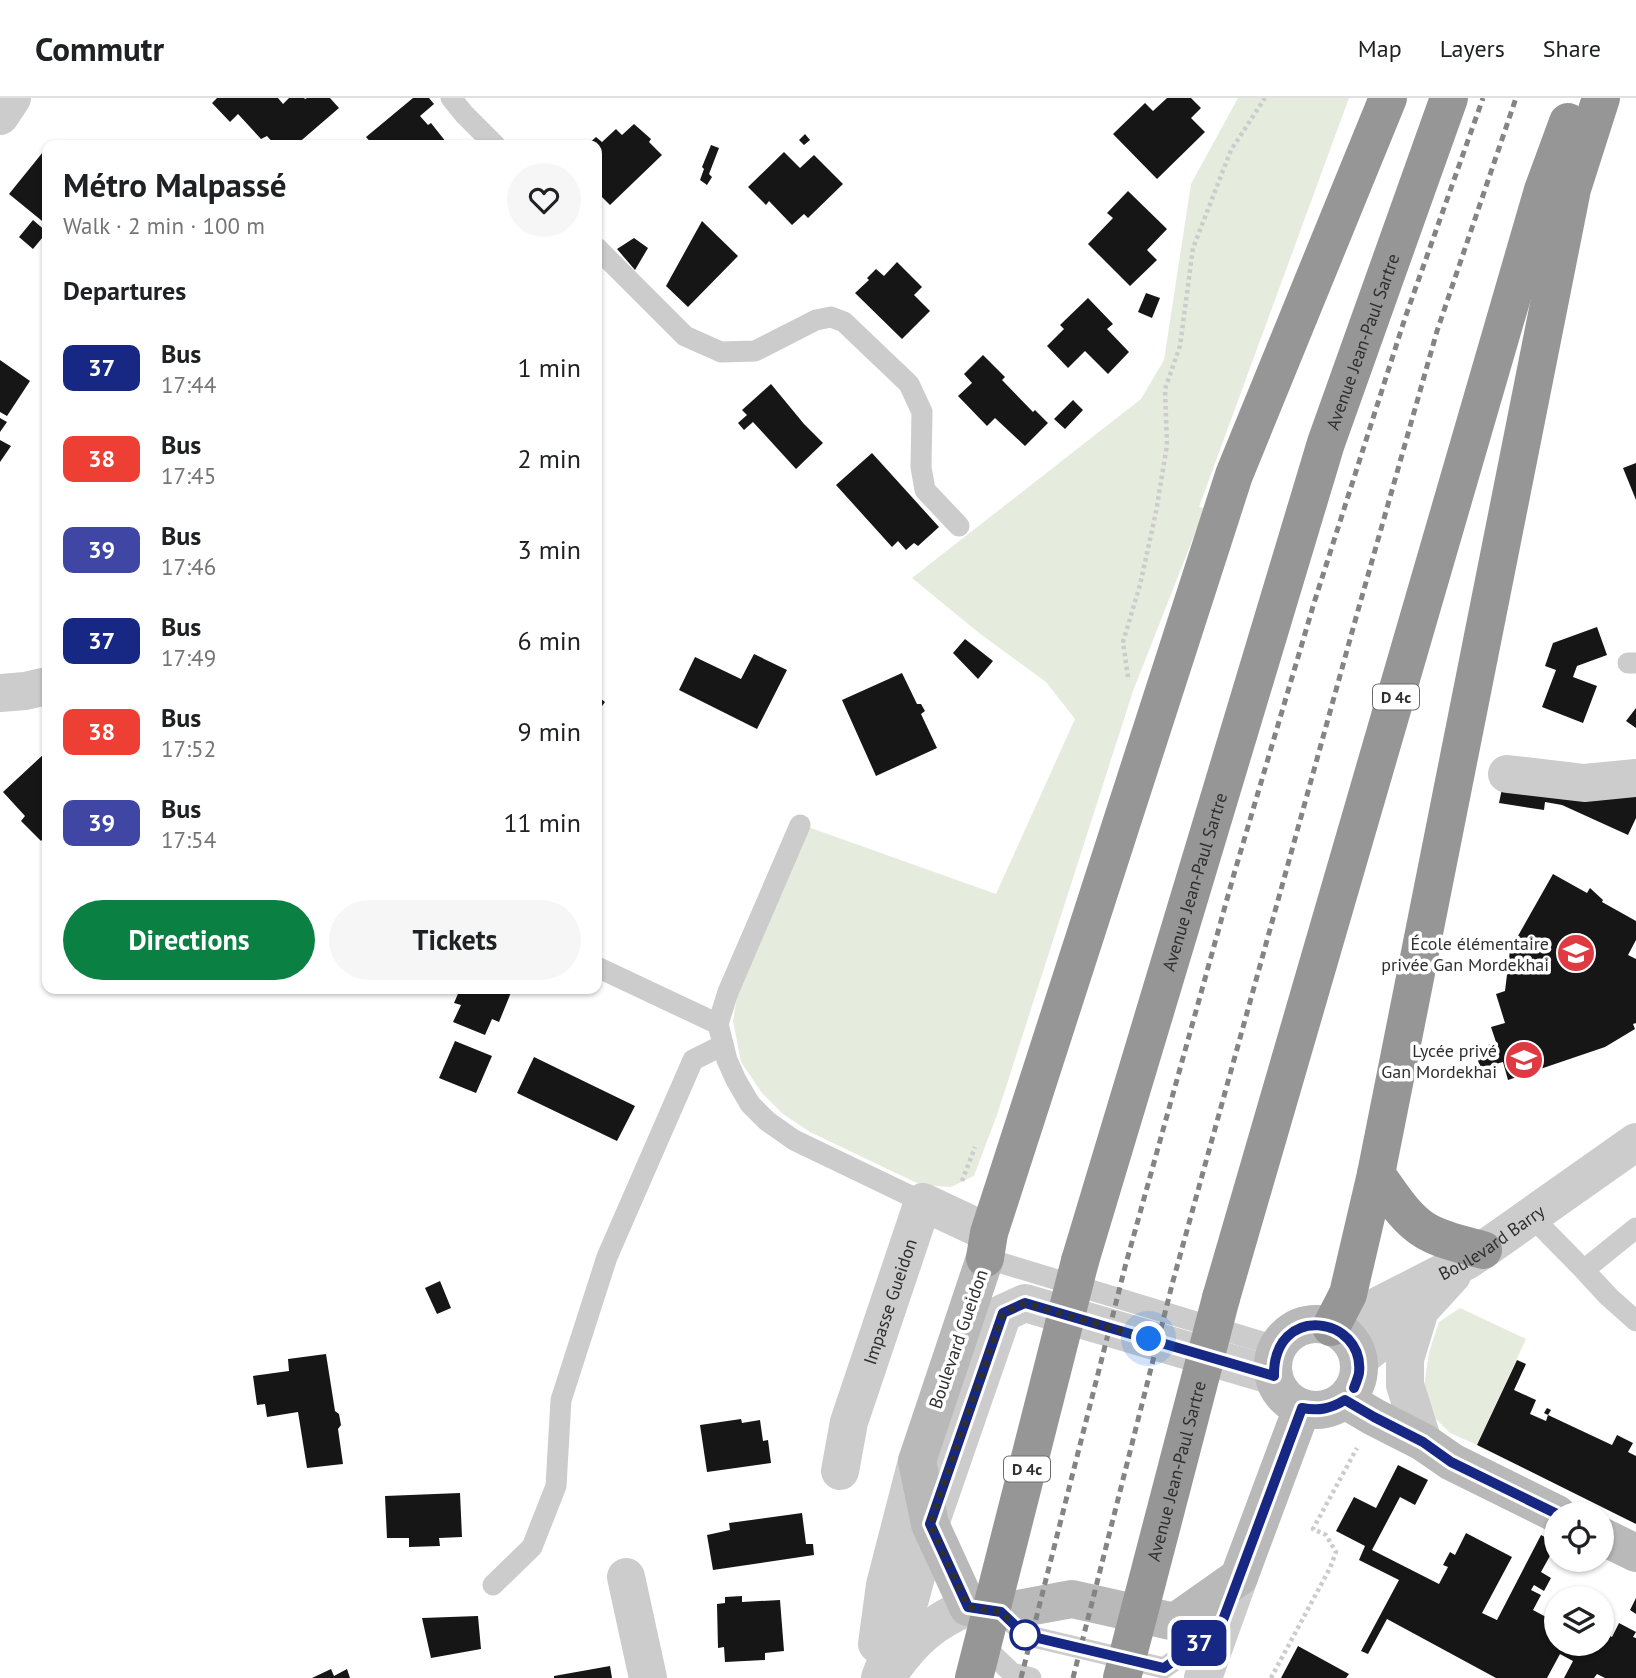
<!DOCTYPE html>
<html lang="en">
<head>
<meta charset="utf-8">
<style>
  :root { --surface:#fff; --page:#f6f6f6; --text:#202124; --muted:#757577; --line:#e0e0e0; --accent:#0b8043 }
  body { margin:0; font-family:"PT Sans",sans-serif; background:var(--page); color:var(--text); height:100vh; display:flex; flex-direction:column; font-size:26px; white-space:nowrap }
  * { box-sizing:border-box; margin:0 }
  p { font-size:23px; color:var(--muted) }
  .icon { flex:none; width:38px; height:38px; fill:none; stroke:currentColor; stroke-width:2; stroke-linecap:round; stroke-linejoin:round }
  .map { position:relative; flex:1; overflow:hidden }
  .drawer { position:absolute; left:42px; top:42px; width:560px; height:854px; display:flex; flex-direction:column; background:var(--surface); border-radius:14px; box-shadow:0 2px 5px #0004 }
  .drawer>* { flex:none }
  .badge { padding:0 14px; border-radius:10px; font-size:24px; line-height:46px }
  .buttons { position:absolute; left:1544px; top:1404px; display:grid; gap:14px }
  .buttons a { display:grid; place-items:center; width:70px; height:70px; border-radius:50%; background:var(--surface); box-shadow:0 2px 5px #0004; font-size:35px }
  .you { position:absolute; width:35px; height:35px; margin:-18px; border:5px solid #fff; border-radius:50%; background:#1a73e8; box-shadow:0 0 0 10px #1a73e833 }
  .map>.badge { position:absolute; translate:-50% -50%; box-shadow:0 0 0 4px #fff }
  h2 { padding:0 21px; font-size:26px; line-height:63px }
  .round { display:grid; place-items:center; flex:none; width:74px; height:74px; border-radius:37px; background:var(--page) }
  .overview { display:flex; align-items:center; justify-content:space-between; height:119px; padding:0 21px }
  h1 { font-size:33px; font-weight:800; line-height:52px }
  .button { display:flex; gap:14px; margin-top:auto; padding:14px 21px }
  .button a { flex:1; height:80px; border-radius:42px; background:var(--accent); color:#fff; font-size:28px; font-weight:800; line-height:80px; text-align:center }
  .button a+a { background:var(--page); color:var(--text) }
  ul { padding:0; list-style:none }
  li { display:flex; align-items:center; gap:21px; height:91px; padding:0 21px }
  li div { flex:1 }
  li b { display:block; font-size:26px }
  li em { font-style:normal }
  li .badge { min-width:77px; font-weight:700; text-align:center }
  header { display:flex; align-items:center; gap:42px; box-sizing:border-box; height:98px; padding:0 35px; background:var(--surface); border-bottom:2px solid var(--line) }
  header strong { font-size:33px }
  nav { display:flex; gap:38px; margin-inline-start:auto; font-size:24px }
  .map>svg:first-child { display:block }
  .green { fill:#e5ecde }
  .building { fill:#161616 }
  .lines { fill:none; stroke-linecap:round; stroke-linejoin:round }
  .path { stroke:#ccc; stroke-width:4.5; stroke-dasharray:3.5 3.5; stroke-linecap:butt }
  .lane { stroke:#ccc; stroke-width:21 }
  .street { stroke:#ccc; stroke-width:38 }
  .secondary { stroke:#b9b9b9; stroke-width:38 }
  .highway { stroke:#969696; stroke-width:38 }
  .rail { stroke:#848484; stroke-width:5; stroke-dasharray:7 5; stroke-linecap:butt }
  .highway-bridge { stroke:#969696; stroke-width:38 }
  .line-casing { stroke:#fff; stroke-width:16 }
  .line { stroke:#162883; stroke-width:10 }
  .walk { stroke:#2f2f2f; stroke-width:7; stroke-dasharray:0 12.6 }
  .stop-dot { fill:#fff; stroke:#162883; stroke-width:3.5 }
  .labels { text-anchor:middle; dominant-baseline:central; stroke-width:7; stroke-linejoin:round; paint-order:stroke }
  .shield { fill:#fff; stroke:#6d6d6d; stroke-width:2 }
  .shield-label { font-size:16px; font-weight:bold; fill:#2f2f2f }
  .street-label { font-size:18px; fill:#2f2f2f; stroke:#fff }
  .poi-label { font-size:18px; fill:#2f2f2f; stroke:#fff; text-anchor:end }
</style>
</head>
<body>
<header>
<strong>Commutr</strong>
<nav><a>Map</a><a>Layers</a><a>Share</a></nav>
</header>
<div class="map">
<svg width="1636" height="1580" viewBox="0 0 1636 1580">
  <rect width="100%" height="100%" fill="#fff"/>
  <!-- green -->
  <path class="green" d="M1238,0h111l-150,409 6,1 -72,183 -135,421 -24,64 -23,11 -30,-2 -111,-53 -27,-18 -21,-21 -21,-31 -8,-41 5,-31 70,-163 188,67 79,-175 -29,-37 -67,-49 -67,-55 229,-179 23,-39 27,-176z
    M1460,1210l66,31 -49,106 -27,-12 -14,-14 -12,-32 5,-35 10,-30z"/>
  <!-- building -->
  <path class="building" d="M217,0h61l5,6 6,-6h15l1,1 2,-1h23l9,10 -43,37h-21l-8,-9 -6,3 -23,-25 -8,8 -18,-19z
    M413,0h16l5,6 -14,12 8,9 3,-2 15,19 -5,3h-68l-7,-8z
    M1167,0h24l10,10 -10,10 14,14 -48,47 -44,-45 32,-31 8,8z
    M634,26l17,15 -2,3 13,13 -52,50 -13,-13v-47h-10l9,-8 6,5 14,-13 6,6z
    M805,36l5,6 -6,5 -5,-5z
    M711,47l8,3 -10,26 3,3 -5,8 -7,-5 4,-11 -2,-2z
    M47,49v78l-38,-31z
    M784,54l16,16 14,-13 29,29 -35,34 -4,-4 -12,11 -23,-24 -3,4 -18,-18z
    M1128,93l39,38 -20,21 10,10 -27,26 -42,-42 25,-26 -6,-5z
    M33,122l14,12 -14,17 -14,-12z
    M702,123l36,35 -50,51 -22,-21z
    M634,140l14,10 -13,22 -18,-21z
    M897,164l25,25 -8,8 16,16 -28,28 -47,-46 14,-13 -2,-2 9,-9 8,7z
    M1146,195l14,5 -8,20 -14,-6z
    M1088,200l25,26 -6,5 22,23 -21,22 -23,-23 -17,17 -21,-22 17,-17 -4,-4z
    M983,257l22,22 -3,3 31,32 2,-2 13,13 -23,23 -30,-28 -8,8 -29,-30 14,-13 -8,-9z
    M0,262l30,21 -23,35 -7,-4z
    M771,286l33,40 19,19 -27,26 -43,-47 -9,8 -6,-7 9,-8 -5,-5z
    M1073,302l10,10 -18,19 -11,-10z
    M0,320l7,4 -7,10z
    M0,342l11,6 -11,16z
    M872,355l67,74 -21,19 -4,-3 -8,7 -8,-9 -6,6 -56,-62z
    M1636,365v37l-13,-32z
    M1597,529l10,28 -30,11 -4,11 24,9 -14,37 -41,-16 14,-37 -11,-4 8,-23z
    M965,541l28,22 -15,18 -25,-26z
    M754,556l33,16 -30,59 -78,-39 16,-33 46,22z
    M902,575l15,31h4l4,7 -4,3 16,34 -61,28 -34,-76z
    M597,598l8,6 -8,11z
    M1636,610v20l-10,-7z
    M45,655l2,2v79l-6,7 -20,-20 4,-5 -22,-24z
    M1504,681l132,8v31l-8,17 -66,-30 -17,-3 -1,8 -45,-7z
    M1553,776l34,19 3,-5 13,12 -1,2 34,19v19l-8,15 8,4v64l-3,1 2,5 -30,18 -97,33 -5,-18 -18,5 -5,-1 -5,-13 4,-5 17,-6 -5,-15 14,-4 -9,-29 9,-3 5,-41z
    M460,891h49l3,1 -13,32 -7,-3 -7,16 -32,-13 8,-17 -7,-2z
    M455,943l37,15 -16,37 -37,-15z
    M534,959l101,49 -18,35 -100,-48z
    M440,1183l11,27 -14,6 -12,-26z
    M326,1256l9,57 4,3 2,11 -3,4 5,35 -36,4 -9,-56 -31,5 -2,-13 -8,1 -4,-29 36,-5 -1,-12z
    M1517,1262l9,4 -12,26 22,10 -6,14 16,7 2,-6 -4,-2 3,-5 4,2 -3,5 64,30 5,-10 16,8 -5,9 8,4v68l-159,-79z
    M741,1321l1,4 18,-3 3,21 5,-1 3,23 -64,9 -7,-47z
    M1398,1367l30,15 -13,25 -15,-8 -28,53 67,34 9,-17 -5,-2 7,-13 5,3 11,-22 46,24 -30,56 15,7 44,-85 15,8v2l-15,27 10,6 -7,13 -10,-6 -3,5 10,5 -8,15 15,8 8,-14v39h45v-12l11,6 7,-14 17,9 -3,5 3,1v40h-31l-8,-4 -3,4h-30l9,-17 -13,-7 -13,24h-51l-109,-59 -19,35 -7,-3 38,-71 -40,-20 6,-14 -29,-15 18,-34 22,11z
    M460,1395l2,44 -23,1 1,8 -31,1v-9h-22l-2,-42z
    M802,1415l4,31h7l1,11 -101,15 -6,-35 23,-5 -1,-7z
    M742,1498v6l38,-2 4,51 -19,2v7l-40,2 -1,-15 -6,1 -1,-44 8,-1v-6z
    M1636,1500v16l-6,-4z
    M478,1518l3,33 -50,9 -9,-40z
    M1298,1548l51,28 -3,4h-65z
    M610,1568l2,12h-58v-2z
    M331,1571l3,7 13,-7 3,9h-38z"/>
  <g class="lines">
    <!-- path -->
    <path class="path" d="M1128,579l-5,-35 17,-57 16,-73 11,-67 -2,-56 15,-43 13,-98 38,-98 34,-52
      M962,1083l13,-34
      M1271,1580l59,-110 6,-16 -10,-17 -13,-6 44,-81"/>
    <!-- lane -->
    <path class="lane" d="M451,0l13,16 31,31
      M597,150l88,88 36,16 34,-1 61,-31 15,-3 13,5 65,62 13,28 -1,55 4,23 34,36
      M1628,565h8
      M800,727l-72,167 -10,32 9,36 9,20 14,24 17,17 27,19 129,62
      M597,869l121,57
      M1531,1118l53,54 52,-42
      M985,1160l294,89
      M1584,1172l25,27 27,24
      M493,1487l39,-38 24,-61 5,-86 46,-143 86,-197 30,-15
      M1001,1514l24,23 139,33 52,-37
      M981,1539l4,10 27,26 19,5"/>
    <!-- street -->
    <g class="street">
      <path d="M0,18l12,-18"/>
      <path d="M0,595l25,-2 22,-5"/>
      <path d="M1507,676l77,9 52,-5"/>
      <path id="s1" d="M1344,1236l18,-20 104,-53 17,-11 153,-108"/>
      <path d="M1359,1261l61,-49"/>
      <path d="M1423,1344l-18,-57v-26l15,-49 32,-35"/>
      <path id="s2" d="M840,1373l9,-49 74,-220 66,31"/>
      <path d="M626,1479l22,101"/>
      <path d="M877,1546l8,-59 32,-124"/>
      <path d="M893,1570c22,-30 40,-46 75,-61"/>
      <path d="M880,1580l30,-79 20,-75 73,-211 22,-10 249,73"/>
      <path d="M1203,1580l36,-101"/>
    </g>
    <!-- secondary -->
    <path class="secondary" d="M985,1160l-68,203 13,63 38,83 33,5 71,-13 103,23 64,-45 63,-169
      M1273 1269a43 43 0 1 1 86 0a43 43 0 1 1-86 0Z
      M1345,1302l29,17 49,25 29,20 105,52
      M1601,1438l35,17"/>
    <!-- highway -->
    <g class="highway">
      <path d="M1376,1076c14,19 29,45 50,57 17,10 38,14 57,19"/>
      <path d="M985,1160l4,-25 245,-758 154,-377"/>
      <path id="s3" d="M1080,1163l246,-818 123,-345"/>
      <path d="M1221,1200l322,-1108 25,-68"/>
      <path d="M1331,1229l17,-33 28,-120 196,-985 29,-91"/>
    </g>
    <!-- rail -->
    <path class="rail" d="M1021,1580l104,-411 109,-393 80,-271 91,-285 78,-220
      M1073,1580l100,-397 184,-667 80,-283 79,-233"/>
    <!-- highway-bridge -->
    <g class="highway-bridge">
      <path d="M974,1580l106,-417"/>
      <path id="s4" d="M1122,1580l99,-380"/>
    </g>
  </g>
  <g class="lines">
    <defs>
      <path id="line" d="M1354,1290c2,-5 4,-10 5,-15 6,-57 -86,-71 -85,3l-249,-73 -22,10 -73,211 38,83 33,5 24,23 139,33 56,-40 82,-220c17,3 28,1 43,-8l29,17 49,25 28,20 106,52"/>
    </defs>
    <!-- line casing -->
    <use href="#line" class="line-casing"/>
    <!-- line -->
    <use href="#line" class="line"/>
    <!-- walk -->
    <path class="walk" d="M1025,1537l-24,-23 -33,-5 -38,-83 73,-211 22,-10 124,36"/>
  </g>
  <!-- icons -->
  <defs>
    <symbol id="school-disc" viewBox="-11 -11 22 22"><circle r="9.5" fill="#df3941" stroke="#fff"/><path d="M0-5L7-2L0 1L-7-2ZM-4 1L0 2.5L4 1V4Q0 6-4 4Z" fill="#fff"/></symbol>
  </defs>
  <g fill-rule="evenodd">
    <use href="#school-disc" x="1554" y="833" width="44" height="44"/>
    <use href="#school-disc" x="1502" y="940" width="44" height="44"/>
  </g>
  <!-- markers -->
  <circle class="stop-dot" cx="1025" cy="1537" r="14"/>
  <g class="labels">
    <!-- shield labels -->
    <g class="shield">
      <rect x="1373" y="586.5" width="46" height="25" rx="5"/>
      <rect x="1004" y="1358.5" width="46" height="25" rx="5"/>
    </g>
    <g class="shield-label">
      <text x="1396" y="599">D 4c</text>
      <text x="1027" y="1371">D 4c</text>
    </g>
    <!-- street labels -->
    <g class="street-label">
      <text stroke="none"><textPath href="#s3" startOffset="962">Avenue Jean-Paul Sartre</textPath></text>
      <text stroke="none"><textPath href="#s3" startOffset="396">Avenue Jean-Paul Sartre</textPath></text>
      <text stroke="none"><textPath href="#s1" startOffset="175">Boulevard Barry</textPath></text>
      <text stroke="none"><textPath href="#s2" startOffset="177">Impasse Gueidon</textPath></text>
      <text transform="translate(958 1241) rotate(-71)">Boulevard Gueidon</text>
      <text stroke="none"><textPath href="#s4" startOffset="214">Avenue Jean-Paul Sartre</textPath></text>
    </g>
    <!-- poi labels -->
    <g class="poi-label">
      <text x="1549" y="845">École élémentaire<tspan x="1549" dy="21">privée Gan Mordekhai</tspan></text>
      <text x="1497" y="952">Lycée privé<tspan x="1497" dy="21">Gan Mordekhai</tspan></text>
    </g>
  </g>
</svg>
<div class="buttons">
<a><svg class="icon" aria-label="locate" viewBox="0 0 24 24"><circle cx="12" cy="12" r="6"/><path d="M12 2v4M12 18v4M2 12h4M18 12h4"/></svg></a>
<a><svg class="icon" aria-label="layers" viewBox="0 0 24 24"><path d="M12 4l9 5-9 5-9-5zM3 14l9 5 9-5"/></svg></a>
</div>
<div class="you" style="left:1149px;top:1241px"></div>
<b class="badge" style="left:1199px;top:1545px;background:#162883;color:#fff">37</b>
<section class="drawer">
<div class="overview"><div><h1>Métro Malpassé</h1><p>Walk · 2 min · 100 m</p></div><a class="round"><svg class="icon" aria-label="heart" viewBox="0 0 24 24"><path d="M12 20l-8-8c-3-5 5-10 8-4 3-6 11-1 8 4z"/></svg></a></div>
<h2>Departures</h2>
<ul>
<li><span class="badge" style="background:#162883;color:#fff">37</span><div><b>Bus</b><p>17:44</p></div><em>1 min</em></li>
<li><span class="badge" style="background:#ee3f34;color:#fff">38</span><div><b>Bus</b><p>17:45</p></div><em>2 min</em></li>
<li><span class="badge" style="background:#3f46a3;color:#fff">39</span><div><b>Bus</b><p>17:46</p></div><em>3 min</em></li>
<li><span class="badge" style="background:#162883;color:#fff">37</span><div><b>Bus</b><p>17:49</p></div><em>6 min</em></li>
<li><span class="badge" style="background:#ee3f34;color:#fff">38</span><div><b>Bus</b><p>17:52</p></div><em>9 min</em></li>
<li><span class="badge" style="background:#3f46a3;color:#fff">39</span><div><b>Bus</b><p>17:54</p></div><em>11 min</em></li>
</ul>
<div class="button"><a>Directions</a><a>Tickets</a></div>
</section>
</div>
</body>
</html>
